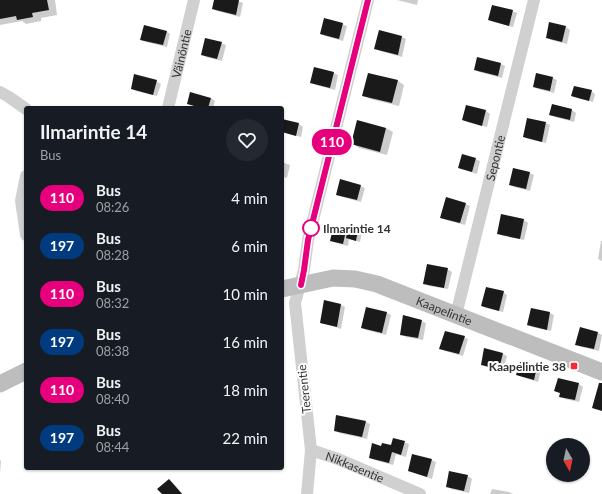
<!DOCTYPE html>
<html lang="en">
<head>
<meta charset="utf-8">
<style>
  :root { --surface:#171b24; --page:#242831; --text:#f1f3f6; --muted:#9ea1a6 }
  body { margin:0; font-family:Lato,sans-serif; background:var(--page); color:var(--text); height:100vh; display:flex; flex-direction:column; font-size:15px; white-space:nowrap }
  * { box-sizing:border-box; margin:0 }
  p { font-size:13px; color:var(--muted) }
  .icon { flex:none; width:22px; height:22px; fill:none; stroke:currentColor; stroke-width:2; stroke-linecap:round; stroke-linejoin:round }
  .map { position:relative; flex:1; overflow:hidden }
  .panel { position:absolute; left:24px; top:106px; width:260px; height:364px; display:flex; flex-direction:column; background:var(--surface); border-radius:4px; box-shadow:0 1px 3px #0004 }
  .panel>* { flex:none }
  .badge { padding:0 8px; border-radius:13px; font-size:14px; line-height:26px }
  .needle { width:26px; rotate:171deg }
  .tools { position:absolute; left:546px; top:438px; display:grid; gap:8px }
  .tools a { display:grid; place-items:center; width:44px; height:44px; border-radius:50%; background:var(--surface); box-shadow:0 1px 3px #0004; font-size:20px }
  .map>.badge { position:absolute; translate:-50% -50%; box-shadow:0 0 0 2px #fff }
  .round { display:grid; place-items:center; flex:none; width:42px; height:42px; border-radius:21px; background:var(--page) }
  .headline { display:flex; align-items:center; justify-content:space-between; height:68px; padding:0 16px }
  h1 { font-size:19px; font-weight:700; line-height:30px }
  ul { padding:0; list-style:none }
  li { display:flex; align-items:center; gap:12px; height:48px; padding:0 16px }
  li div { flex:1 }
  li b { display:block; font-size:15px }
  li em { font-style:normal }
  li .badge { min-width:44px; font-weight:700; text-align:center }
  .map>svg:first-child { display:block }
  .shadow { fill:#0003 }
  .building { fill:#1a1a1a }
  .lines { fill:none; stroke-linecap:round; stroke-linejoin:round }
  .street { stroke:#d0d0d0; stroke-width:12 }
  .secondary { stroke:#bdbdbd; stroke-width:17 }
  .line-casing { stroke:#fff; stroke-width:9 }
  .line { stroke:#e6007e; stroke-width:6 }
  .stop-dot { fill:#fff; stroke:#e6007e; stroke-width:2 }
  .poi-dot { fill:#f5293c; stroke:#fff; stroke-width:1.5 }
  .labels { text-anchor:middle; dominant-baseline:central; stroke-width:4; stroke-linejoin:round; paint-order:stroke }
  .street-label { font-size:12px; fill:#333; stroke:#fff }
  .stop-label { font-size:12px; font-weight:bold; fill:#333; stroke:#fff; text-anchor:start }
  .poi-label { font-size:12px; font-weight:bold; fill:#333; stroke:#fff; text-anchor:end }
</style>
</head>
<body>
<div class="map">
<svg width="602" height="494" viewBox="0 0 602 494">
  <rect width="100%" height="100%" fill="#fff"/>
  <!-- shadow -->
  <path class="shadow" d="M0,0h55l2,15 -16,3v3l-15,3 -4,-3 -22,4z
    M215,0h20l8,3 -3,14 -23,-6 -4,-2z
    M397,0h21l-1,5z
    M512,11l5,2 -4,14 -19,-5 -5,-2z
    M550,23l16,4 4,3 -3,14 -16,-4 -4,-3z
    M342,24l5,2 -4,15 -18,-5 -4,-2z
    M166,31l4,3 -3,13 -21,-5 -5,-3z
    M380,31l22,6 4,2 -4,18 -22,-6 -4,-2z
    M221,43l5,2 -4,16 -16,-4 -4,-3z
    M501,64l4,2 -3,12 -23,-6 -4,-2z
    M334,73l4,2 -3,15 -19,-5 -4,-3z
    M369,74l29,7 6,4 -5,21 -29,-7 -7,-4z
    M553,78l4,2 -3,13 -16,-4 -4,-2z
    M156,81l5,3 -4,12 -21,-5 -4,-3z
    M591,91l4,3 -2,8 -16,-4 -5,-2z
    M211,98l4,3 -2,7h-14l-11,-4z
    M553,105l19,5 4,3 -2,9 -19,-5 -5,-2z
    M466,106l20,5 4,3 -3,13 -20,-5 -4,-2z
    M282,120l17,4 4,3 -2,10 -19,-5z
    M358,121l28,7 7,4 -6,23 -28,-7 -6,-4z
    M546,123l4,2 -4,18 -18,-4 -4,-2z
    M475,159l5,2 -3,13 -13,-4 -4,-2z
    M282,162l8,3 -3,13 -5,-2z
    M514,169l16,4 4,2 -4,16 -16,-4 -4,-2z
    M360,186l5,2 -4,14 -19,-5 -5,-2z
    M466,204l4,2 -5,19 -19,-5 -5,-3z
    M502,215l22,5 4,3 -4,17 -21,-4 -5,-3z
    M358,231l4,2 -2,9 -11,-3 -1,7 -12,-3 -4,-2 14,-9 2,1z
    M601,241h1v20l-4,-2z
    M447,269l5,3 -4,17 -19,-3 -5,-3z
    M503,292l4,3 -4,17 -17,-4 -4,-2z
    M324,301l17,4 4,2 -4,22 -20,-7z
    M531,309l19,4 4,2 -3,16 -19,-4 -4,-2z
    M387,313l4,2 -5,20 -20,-5 -4,-2z
    M421,321l5,2 -3,17 -17,-3 -5,-3z
    M580,329l18,4 4,2 -3,16 -18,-4 -5,-3z
    M464,337l4,2 -5,17 -18,-5 -4,-2z
    M485,349l18,5 4,2 -4,15 -17,-4 -4,-3z
    M537,368l4,2 -3,12 -16,-5 -4,-2z
    M579,384l4,3 -4,15 -14,-3 -5,-3 1,-2 -6,-3z
    M337,416l29,6 4,2 -3,15 -28,-6 -4,-3z
    M394,439l15,5 -3,13 -10,-3 -3,11 -19,-5 -4,-3 12,-10h10z
    M0,460l1,1 -1,13z
    M431,460l5,2 -4,17 -23,-8z
    M450,472l18,4 4,3 -3,14 -18,-4 -4,-3z
    M169,480l4,3 10,11h-20z
    M492,489l17,3 4,2h-23z"/>
  <!-- building -->
  <path class="building" d="M0,0h47l2,10 -17,3 1,4 -16,3 -1,-4 -16,3z
    M214,0h25l-3,15 -24,-6z
    M492,5l21,5 -4,16 -21,-6z
    M324,18l19,5 -4,16 -19,-5z
    M549,22l17,4 -4,16 -16,-4z
    M144,25l23,6 -4,14 -23,-5z
    M379,30l23,6 -4,19 -24,-6z
    M205,38l17,4 -5,17 -16,-4z
    M477,57l24,6 -3,13 -24,-6z
    M314,67l20,5 -4,16 -20,-5z
    M368,73l30,7 -6,23 -30,-7z
    M536,73l17,4 -3,14 -17,-4z
    M134,74l23,6 -4,15 -22,-6z
    M574,86l18,4 -3,11 -18,-5z
    M190,92l21,6 -3,10h-6l-15,-4z
    M552,104l20,5 -2,11 -21,-5z
    M466,105l20,5 -4,16 -20,-6z
    M527,118l19,4 -4,20 -19,-5z
    M282,119l17,4 -3,13 -14,-4z
    M357,120l29,8 -6,24 -29,-8z
    M462,154l14,4 -4,14 -14,-4z
    M513,168l17,4 -4,17 -17,-4z
    M340,179l21,6 -4,15 -21,-5z
    M446,197l20,6 -6,20 -20,-5z
    M501,214l23,5 -4,20 -23,-5z
    M333,228l13,3 -3,13 -13,-3z
    M348,228l10,2 -2,11 -10,-3z
    M427,264l21,4 -4,20 -21,-4z
    M486,287l18,4 -5,20 -18,-5z
    M324,300l17,4 -4,23 -17,-4z
    M366,307l21,5 -5,21 -21,-5z
    M531,308l19,4 -3,18 -20,-5z
    M403,315l19,5 -4,18 -18,-3z
    M580,327l18,5 -4,17 -19,-4z
    M445,331l20,5 -6,18 -20,-5z
    M484,348l19,5 -4,16 -18,-4z
    M520,362l17,5 -3,13 -18,-5z
    M558,378l21,5 -4,17 -16,-3 1,-4 -6,-2z
    M599,383h3v28l-10,-3z
    M336,415l30,6 -4,16 -28,-6z
    M393,438l12,3 -4,14 -9,-3 -3,11 -20,-5 3,-15 9,3 1,-3 9,2z
    M412,454l20,5 -5,18 -19,-6z
    M449,471l19,4 -4,16 -18,-4z
    M169,479l13,15h-20l-5,-5z"/>
  <g class="lines">
    <!-- street -->
    <g class="street">
      <path d="M0,92l9,5 17,12"/>
      <path id="s1" d="M168,108l26,-108"/>
      <path d="M26,176l-5,25 5,34"/>
      <path id="s2" d="M456,315l78,-315"/>
      <path id="s3" d="M311,450l27,9 82,35"/>
      <path d="M307,494l4,-44 -16,-147 9,-33 4,-30 60,-240"/>
    </g>
    <!-- secondary -->
    <g class="secondary">
      <path id="s4" d="M282,289l51,-11 22,1 22,5 225,88"/>
      <path d="M0,384l26,-13"/>
    </g>
  </g>
  <g class="lines">
    <defs>
      <path id="line" d="M301,285l3,-15 4,-30 60,-240"/>
    </defs>
    <!-- line casing -->
    <use href="#line" class="line-casing"/>
    <!-- line -->
    <use href="#line" class="line"/>
  </g>
  <!-- markers -->
  <circle class="stop-dot" cx="311" cy="228" r="8"/>
  <rect class="poi-dot" x="570" y="362" width="8" height="8" rx="2"/>
  <g class="labels">
    <!-- street labels -->
    <g class="street-label">
      <text stroke="none"><textPath href="#s1" startOffset="56">Väinöntie</textPath></text>
      <text stroke="none"><textPath href="#s2" startOffset="162">Sepontie</textPath></text>
      <text stroke="none"><textPath href="#s4" startOffset="169">Kaapelintie</textPath></text>
      <text transform="translate(304 389) rotate(-96)">Teerentie</text>
      <text stroke="none"><textPath href="#s3" startOffset="47">Nikkasentie</textPath></text>
    </g>
    <!-- stop labels -->
    <g class="stop-label">
      <text x="323" y="228">Ilmarintie 14</text>
    </g>
    <!-- poi labels -->
    <g class="poi-label">
      <text x="566" y="366">Kaapelintie 38</text>
    </g>
  </g>
</svg>
<div class="tools">
<a><svg class="needle" viewBox="-14 -14 28 28"><path d="M0-13l5 13h-10z" fill="#e53935"/><path d="M0 13l5-13h-10z" fill="#9ea1a6"/></svg></a>
</div>
<b class="badge" style="left:332px;top:142px;background:#e6007e;color:#fff">110</b>
<section class="panel">
<div class="headline"><div><h1>Ilmarintie 14</h1><p>Bus</p></div><a class="round"><svg class="icon" aria-label="heart" viewBox="0 0 24 24"><path d="M12 20l-8-8c-3-5 5-10 8-4 3-6 11-1 8 4z"/></svg></a></div>
<ul>
<li><span class="badge" style="background:#e6007e;color:#fff">110</span><div><b>Bus</b><p>08:26</p></div><em>4 min</em></li>
<li><span class="badge" style="background:#003b80;color:#fff">197</span><div><b>Bus</b><p>08:28</p></div><em>6 min</em></li>
<li><span class="badge" style="background:#e6007e;color:#fff">110</span><div><b>Bus</b><p>08:32</p></div><em>10 min</em></li>
<li><span class="badge" style="background:#003b80;color:#fff">197</span><div><b>Bus</b><p>08:38</p></div><em>16 min</em></li>
<li><span class="badge" style="background:#e6007e;color:#fff">110</span><div><b>Bus</b><p>08:40</p></div><em>18 min</em></li>
<li><span class="badge" style="background:#003b80;color:#fff">197</span><div><b>Bus</b><p>08:44</p></div><em>22 min</em></li>
</ul>
</section>
</div>
</body>
</html>
